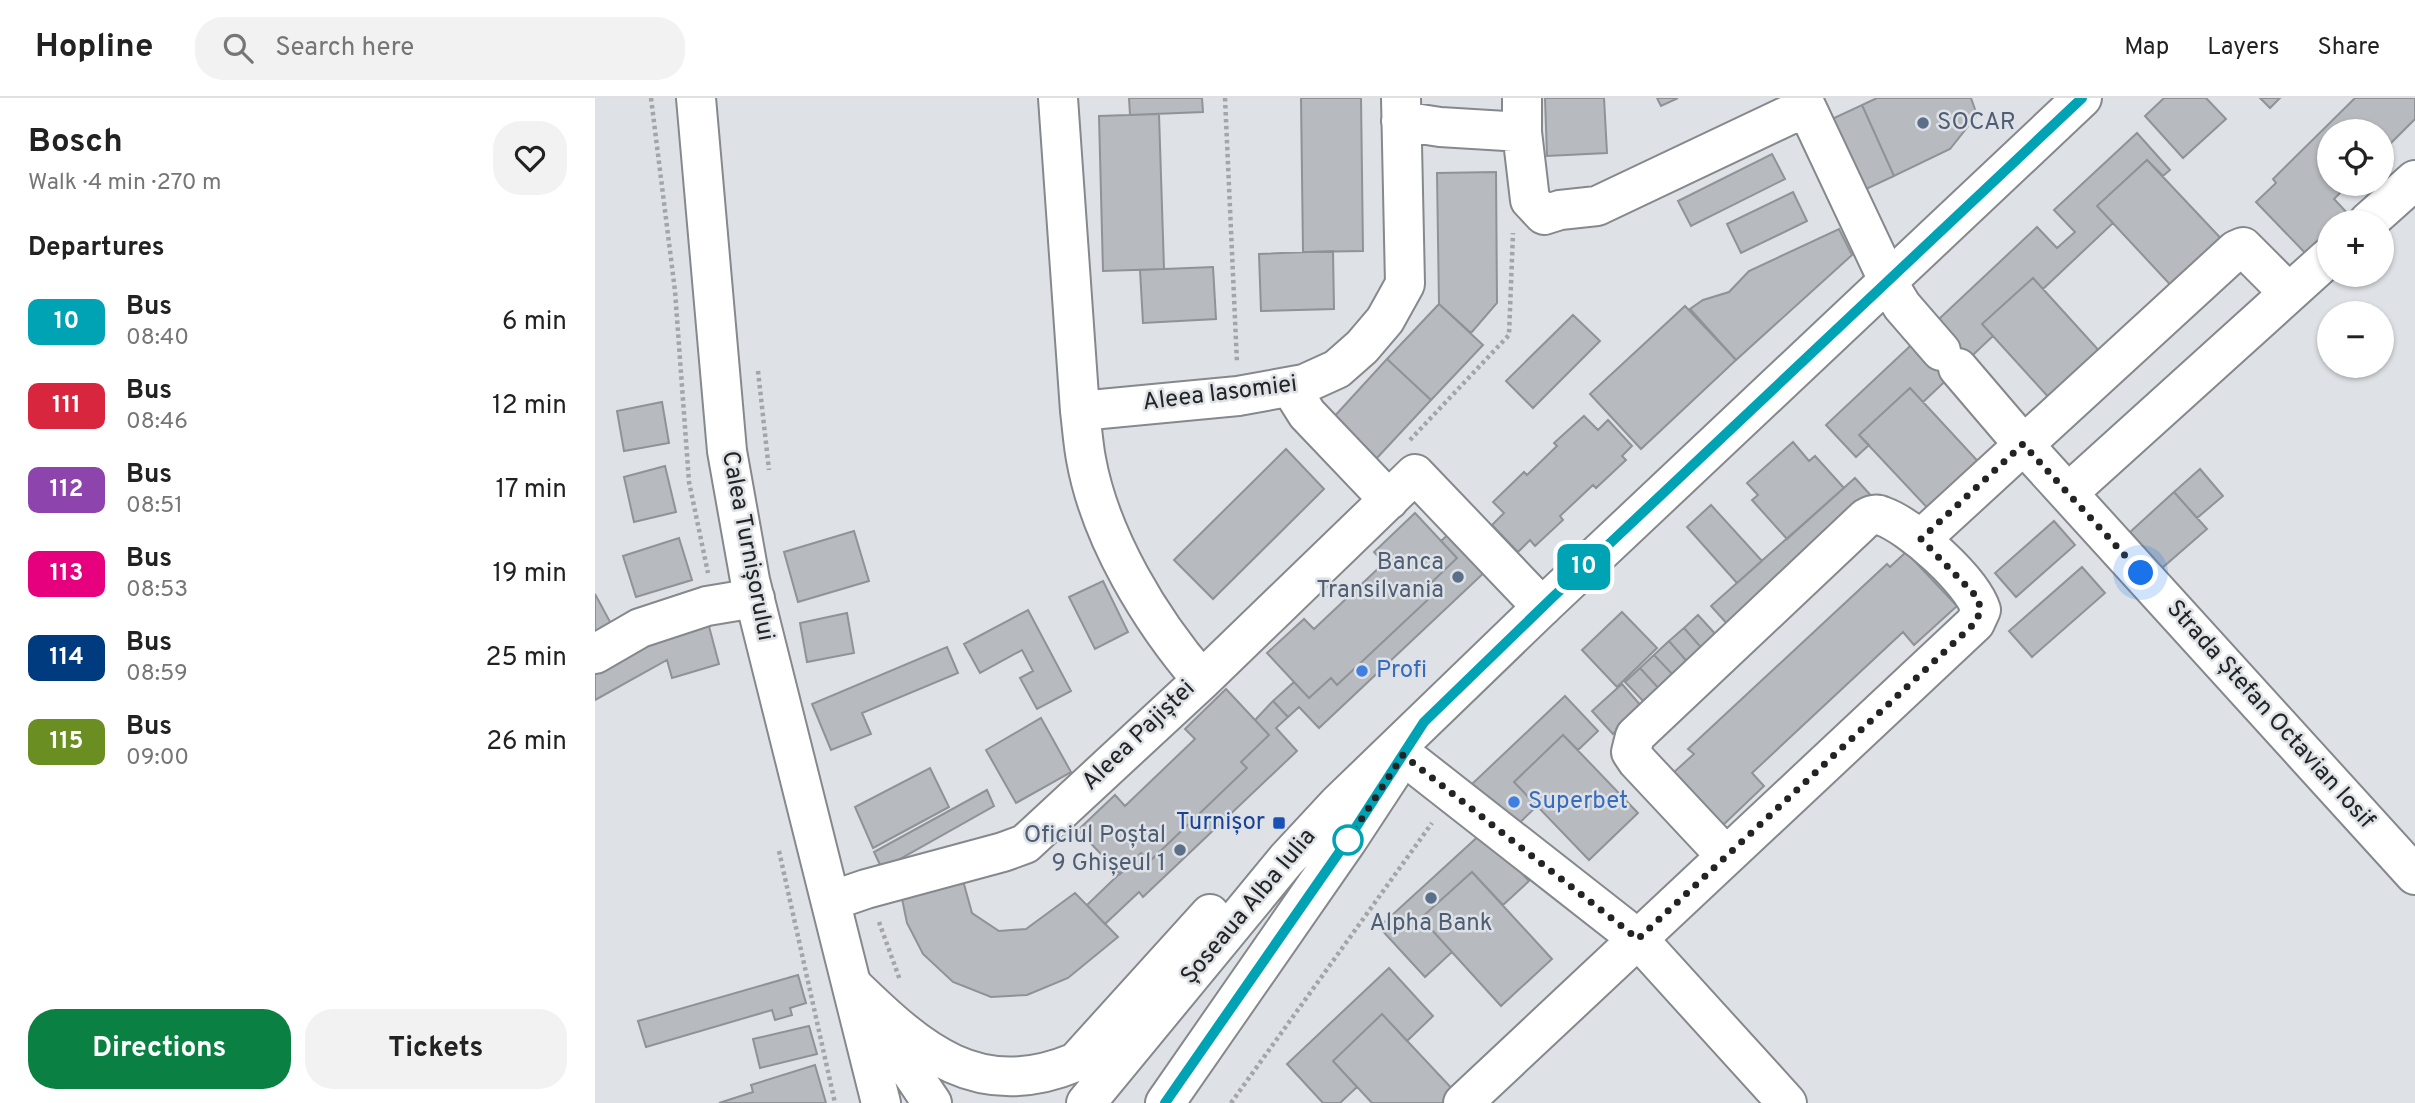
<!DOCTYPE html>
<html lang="en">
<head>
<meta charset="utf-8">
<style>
  :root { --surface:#fff; --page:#f2f2f2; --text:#222; --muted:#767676; --line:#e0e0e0; --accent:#0b8043 }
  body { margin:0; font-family:Overpass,sans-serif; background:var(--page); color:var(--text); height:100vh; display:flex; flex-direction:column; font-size:26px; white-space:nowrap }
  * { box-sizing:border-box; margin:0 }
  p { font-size:23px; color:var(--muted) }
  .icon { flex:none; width:38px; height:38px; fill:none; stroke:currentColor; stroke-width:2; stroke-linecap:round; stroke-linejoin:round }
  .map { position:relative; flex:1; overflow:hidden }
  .panel { display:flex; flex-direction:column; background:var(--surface); width:595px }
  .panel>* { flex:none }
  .badge { padding:0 14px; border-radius:10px; font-size:24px; line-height:46px }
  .controls { position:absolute; left:1722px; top:21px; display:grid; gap:14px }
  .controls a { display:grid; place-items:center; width:77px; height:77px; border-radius:50%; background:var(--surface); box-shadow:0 2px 5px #0004; font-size:35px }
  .you { position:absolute; width:35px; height:35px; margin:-18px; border:5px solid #fff; border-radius:50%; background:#1a73e8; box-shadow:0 0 0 10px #1a73e833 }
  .map>.badge { position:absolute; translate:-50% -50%; box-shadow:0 0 0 4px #fff }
  h2 { padding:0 28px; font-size:26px; line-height:63px }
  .round { display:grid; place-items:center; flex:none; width:74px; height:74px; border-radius:28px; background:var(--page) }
  .summary { display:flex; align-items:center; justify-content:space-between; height:119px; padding:0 28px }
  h1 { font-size:33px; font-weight:700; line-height:52px }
  .cta { display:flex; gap:14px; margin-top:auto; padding:14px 28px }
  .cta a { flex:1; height:80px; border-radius:28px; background:var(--accent); color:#fff; font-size:28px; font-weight:700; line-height:80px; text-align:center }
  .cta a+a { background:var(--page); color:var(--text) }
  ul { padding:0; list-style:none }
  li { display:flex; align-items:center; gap:21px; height:84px; padding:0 28px }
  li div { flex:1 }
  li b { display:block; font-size:26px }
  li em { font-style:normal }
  li .badge { min-width:77px; font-weight:700; text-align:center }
  header { display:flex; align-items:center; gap:42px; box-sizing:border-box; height:98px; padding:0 35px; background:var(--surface); border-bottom:2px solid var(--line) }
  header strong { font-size:33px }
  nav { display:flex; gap:38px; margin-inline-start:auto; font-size:24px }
  .search { width:490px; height:63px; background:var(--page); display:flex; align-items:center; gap:18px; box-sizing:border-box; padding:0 24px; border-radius:28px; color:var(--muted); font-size:26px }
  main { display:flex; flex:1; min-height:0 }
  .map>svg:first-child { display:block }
  .building { fill:#b7babe; stroke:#8f9296; stroke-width:2 }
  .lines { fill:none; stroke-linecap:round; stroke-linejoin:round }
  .minor-casing { stroke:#85888c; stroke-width:42 }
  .major-casing { stroke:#85888c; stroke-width:42 }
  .path { stroke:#a3a5a9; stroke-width:4.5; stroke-dasharray:3.5 3.5; stroke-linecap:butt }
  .minor { stroke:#fff; stroke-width:38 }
  .major { stroke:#fff; stroke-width:38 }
  .line-casing { stroke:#fff; stroke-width:16 }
  .line { stroke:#00a3b4; stroke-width:10 }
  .walk { stroke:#222325; stroke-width:7; stroke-dasharray:0 12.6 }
  .service-dot { fill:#5c6f8a; stroke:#dee1e5; stroke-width:2.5 }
  .shop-dot { fill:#3f7fe0; stroke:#dee1e5; stroke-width:2.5 }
  .transit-dot { fill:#1a4fb4; stroke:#dee1e5; stroke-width:2.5 }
  .stop-dot { fill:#fff; stroke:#00a3b4; stroke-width:3.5 }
  .labels { text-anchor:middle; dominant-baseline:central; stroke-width:5; stroke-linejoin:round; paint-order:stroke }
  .service-label { font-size:24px; fill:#4e5e75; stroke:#dee1e5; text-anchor:end }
  .street-label { font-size:24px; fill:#222325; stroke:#dee1e5 }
  .shop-label { font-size:24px; fill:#366cbe; stroke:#dee1e5; text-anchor:start }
  .transit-label { font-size:24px; fill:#164399; stroke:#dee1e5; text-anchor:end }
</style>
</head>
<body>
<header>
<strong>Hopline</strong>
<div class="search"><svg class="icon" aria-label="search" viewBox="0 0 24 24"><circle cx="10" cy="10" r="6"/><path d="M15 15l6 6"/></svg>Search here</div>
<nav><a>Map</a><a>Layers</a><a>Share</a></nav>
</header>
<main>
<section class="panel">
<div class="summary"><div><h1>Bosch</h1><p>Walk · 4 min · 270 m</p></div><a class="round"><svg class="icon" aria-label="heart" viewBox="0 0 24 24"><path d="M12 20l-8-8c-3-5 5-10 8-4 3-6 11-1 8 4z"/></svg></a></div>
<h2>Departures</h2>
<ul>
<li><span class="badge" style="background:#00a3b4;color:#fff">10</span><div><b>Bus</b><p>08:40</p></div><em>6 min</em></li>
<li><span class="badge" style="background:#d7263d;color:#fff">111</span><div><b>Bus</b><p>08:46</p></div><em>12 min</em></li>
<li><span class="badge" style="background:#8e44ad;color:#fff">112</span><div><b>Bus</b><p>08:51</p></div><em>17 min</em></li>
<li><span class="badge" style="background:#e6007e;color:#fff">113</span><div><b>Bus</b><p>08:53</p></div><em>19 min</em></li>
<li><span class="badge" style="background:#003b80;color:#fff">114</span><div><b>Bus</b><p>08:59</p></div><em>25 min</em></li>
<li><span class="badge" style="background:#6b8e23;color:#fff">115</span><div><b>Bus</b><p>09:00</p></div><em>26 min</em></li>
</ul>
<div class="cta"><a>Directions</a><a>Tickets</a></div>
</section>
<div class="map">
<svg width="1820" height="1005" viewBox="0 0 1820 1005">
  <rect width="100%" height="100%" fill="#dee1e5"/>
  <!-- building -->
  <path class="building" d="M534,0h73l1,14 -73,3z
    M706,0h60l2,153 -60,1z
    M950,0h59l3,55 -60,3z
    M1062,0h21l-17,8z
    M1282,0h94l6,17 -27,34 -56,27 -32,-71z
    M1569,0h42l20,21 -43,39 -38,-42z
    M1665,0h20l-10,10z
    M1760,0h60v21l-33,33v-21h-53v53h20l-15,15 16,17 -7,6h-14v14l-21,20 -52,-54 20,-19 -3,-4z
    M1267,7l32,71 -30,14 -32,-71z
    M564,16l5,155 -61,2 -4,-155z
    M1542,35l33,37 -7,6 -16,-16 -50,46 16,17 -70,66 -10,-11 -51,46 11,12 -70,66 -13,-14 -51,47 10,10 -13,12 -30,-32 211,-198 20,21 18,-16 -21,-22z
    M1177,56l13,25 -94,47 -13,-25z
    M1552,62l82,87 -51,46 -81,-87z
    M901,74l1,131 -26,30 -32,-29 -2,-131z
    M1198,94l14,29 -66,32 -14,-29z
    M1244,131l13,26 -116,105 -46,-51 13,-9 26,-8 20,-21z
    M738,153l1,58 -73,2 -2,-57z
    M618,169l3,52 -73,4 -3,-53z
    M1438,180l69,76 -51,46 -69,-76z
    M844,206l44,41 -52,55 -44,-41z
    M1090,208l51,54 -95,89 -51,-55z
    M978,217l27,26 -67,67 -27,-27z
    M792,261l44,41 -55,59 -44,-40z
    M1315,290l75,81 -50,47 -76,-81z
    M67,304l7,41 -45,8 -7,-40z
    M989,318l14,14 10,-10 24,26 -10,10 4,4 -30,28 -3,-3 -33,31 3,4 -28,26 -5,-6 -12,12 -26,-27 12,-12 -11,-11 31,-30 3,3 30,-29 -3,-3z
    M1198,344l16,19 6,-5 29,32 -57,51 -35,-39 6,-5 -11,-12z
    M691,351l38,40 -111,110 -39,-39z
    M70,368l11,46 -42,10 -10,-45z
    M1605,371l23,27 -26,22 -23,-26z
    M1260,380l19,21 -144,128 -19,-21z
    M1579,394l33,37 -45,39 -32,-36z
    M1116,407l51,56 -25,22 -50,-56z
    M820,415l42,45 -28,27 7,7 -99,93 -6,-7 -22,20 -42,-45 37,-34 10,10 70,-66 -10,-11z
    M1459,423l21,24 -59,52 -21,-24z
    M259,433l15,50 -71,21 -14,-50z
    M857,433l36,38 -169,159 -20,-21 -11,10 -15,-16 21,-19 15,16 22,-20 6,7 99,-93 -7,-7 28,-27 -16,-17z
    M84,440l13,42 -56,17 -13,-41z
    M1311,454l51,54 -43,39 -11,-13 -151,141 12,13 -42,40 -49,-53 21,-19 -6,-5 199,-185 3,3z
    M1487,469l23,26 -73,64 -23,-26z
    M508,483l25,51 -33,17 -26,-52z
    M0,496l20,37 -20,11z
    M433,512l43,81 -34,18 -17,-31 13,-7 -11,-21 -42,23 -16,-29z
    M1027,514l35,36 -40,39 -35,-37z
    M252,515l7,40 -47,9 -7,-39z
    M1103,517l21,23 -14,14 -21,-24z
    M112,521l12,45 -47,14 -5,-18 -72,40v-32z
    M1089,530l21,24 -15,13 -21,-24z
    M1074,543l21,24 -14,13 -22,-23z
    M352,549l11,26 -96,40 9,21 -40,16 -19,-46z
    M1059,557l22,23 -14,14 -22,-24z
    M1045,570l22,24 -15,13 -22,-23z
    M1027,586l20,23 -29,27 -21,-23z
    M631,591l43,46 -28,27 6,6 -98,94 -8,-9 -21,21 -42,-44 37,-35 10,11 70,-67 -10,-10z
    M970,598l33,35 -20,19 -15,-15 -49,47 23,24 -23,22 -42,-44z
    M678,603l15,16 -12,11 21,23 -154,146 -4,-5 -34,32 -18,-19 54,-52 8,9 98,-94 -6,-6 28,-27 -14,-15z
    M446,620l30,54 -55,31 -30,-53z
    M968,637l75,78 -49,47 -75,-78z
    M335,670l19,39 -76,41 -18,-41z
    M392,692l7,16 -112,63 -8,-17z
    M888,734l46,49 -26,24 -31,-33 -51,46 31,34 -27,25 -46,-50z
    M877,774l80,87 -51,47 -80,-88z
    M367,779l10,36 27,18 27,-2 49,-36 43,44 -50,41 -41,17 -36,2 -38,-15 -30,-28 -16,-31 -7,-34z
    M794,870l44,48 -26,25 -25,-27 -49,47 24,26 -17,16h-17l-36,-39z
    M203,877l8,28 -16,5 2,7 -17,5 -3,-10 -126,37 -8,-26z
    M787,916l75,80 -10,9h-75l-39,-42z
    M214,928l8,28 -57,14 -7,-29z
    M220,967l11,38h-107l34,-11 -2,-7z"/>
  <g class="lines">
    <defs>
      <path id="minor" d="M101,0l31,353 23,129 131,523
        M463,0l22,313c2,16 3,32 6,48 14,78 64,161 116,221
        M1207,0l92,195 8,13 39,45
        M806,23l39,6 82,5 8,68 14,15 16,-5 37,-4 209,-99
        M927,34v-34
        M1773,124l47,-42
        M1363,270l65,76 392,431
        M695,289l17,27 82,86
        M485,313l158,-15 66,-12 33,-15 25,-22 23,-27 20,-36 -4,-186
        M1473,395l261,-236
        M1326,441l315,-289 7,-3 46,46
        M0,556l45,-26 67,-22 48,-8
        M808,657l235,184 149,164
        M236,803l35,-12 137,-37 22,-8 177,-164 213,-206 127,133
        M273,910l64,95
        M868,1005l512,-480 6,-13c-9,-29 -70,-84 -99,-94 -6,-3 -11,-1 -16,2l-231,218 -4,16 6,9 89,95"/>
      <path id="major" d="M258,888c67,65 125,117 223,76l134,-148
        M491,1005l200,-243 52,-56 204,-197 540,-509
        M570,1005l182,-262 44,-67"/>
    </defs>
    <!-- minor casing -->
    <use href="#minor" class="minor-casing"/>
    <!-- major casing -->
    <use href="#major" class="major-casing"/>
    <!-- path -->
    <path class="path" d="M56,0l24,193 14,191 19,91
      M630,0l12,265
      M163,273l11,99
      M815,342l99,-105 4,-102
      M184,753l56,252
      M284,824l21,58
      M636,1005l201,-280"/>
    <!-- minor -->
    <use href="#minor" class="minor"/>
    <!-- major -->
    <use href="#major" class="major"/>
  </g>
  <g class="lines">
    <defs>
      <path id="line" d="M570,1005l182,-262 77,-119 130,-126 528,-498"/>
    </defs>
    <!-- line casing -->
    <use href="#line" class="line-casing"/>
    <!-- line -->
    <use href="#line" class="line"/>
    <!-- walk -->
    <path class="walk" d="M753,742l55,-85 235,184 337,-316 6,-13 -4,-13 -56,-58 102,-95 118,129"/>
  </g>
  <!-- markers -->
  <g class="service-dot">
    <circle cx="1328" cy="25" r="7"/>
    <circle cx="863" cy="479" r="7"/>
    <circle cx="585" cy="752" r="7"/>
    <circle cx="836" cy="800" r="7"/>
  </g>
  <g class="shop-dot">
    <circle cx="767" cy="573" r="7"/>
    <circle cx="919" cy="704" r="7"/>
  </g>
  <rect class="transit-dot" x="677" y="718" width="14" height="14" rx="3.5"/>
  <circle class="stop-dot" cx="753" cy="742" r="14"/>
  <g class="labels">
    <!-- service labels -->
    <g class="service-label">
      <text x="1342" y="25" text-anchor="start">SOCAR</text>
      <text x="849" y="465">Banca<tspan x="849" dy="28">Transilvania</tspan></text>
      <text x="571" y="738">Oficiul Poștal<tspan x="571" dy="28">9 Ghișeul 1</tspan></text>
      <text x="836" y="826" text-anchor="middle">Alpha Bank</text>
    </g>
    <!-- street labels -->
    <g class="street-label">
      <text transform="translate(625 296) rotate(-7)">Aleea Iasomiei</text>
      <text transform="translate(152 448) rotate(79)">Calea Turnișorului</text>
      <text transform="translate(1675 617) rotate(48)">Strada Ștefan Octavian Iosif</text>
      <text transform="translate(544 638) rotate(-44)">Aleea Pajiștei</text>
      <text transform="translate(654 809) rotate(-50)">Șoseaua Alba Iulia</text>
    </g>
    <!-- shop labels -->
    <g class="shop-label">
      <text x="781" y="573">Profi</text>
      <text x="933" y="704">Superbet</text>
    </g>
    <!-- transit labels -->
    <g class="transit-label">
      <text x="670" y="725">Turnișor</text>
    </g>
  </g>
</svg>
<div class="controls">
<a><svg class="icon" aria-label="locate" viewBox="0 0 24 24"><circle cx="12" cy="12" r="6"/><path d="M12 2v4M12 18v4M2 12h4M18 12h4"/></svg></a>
<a>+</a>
<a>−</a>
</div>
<div class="you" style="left:1546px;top:475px"></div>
<b class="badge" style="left:989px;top:469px;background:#00a3b4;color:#fff">10</b>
</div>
</main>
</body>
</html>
